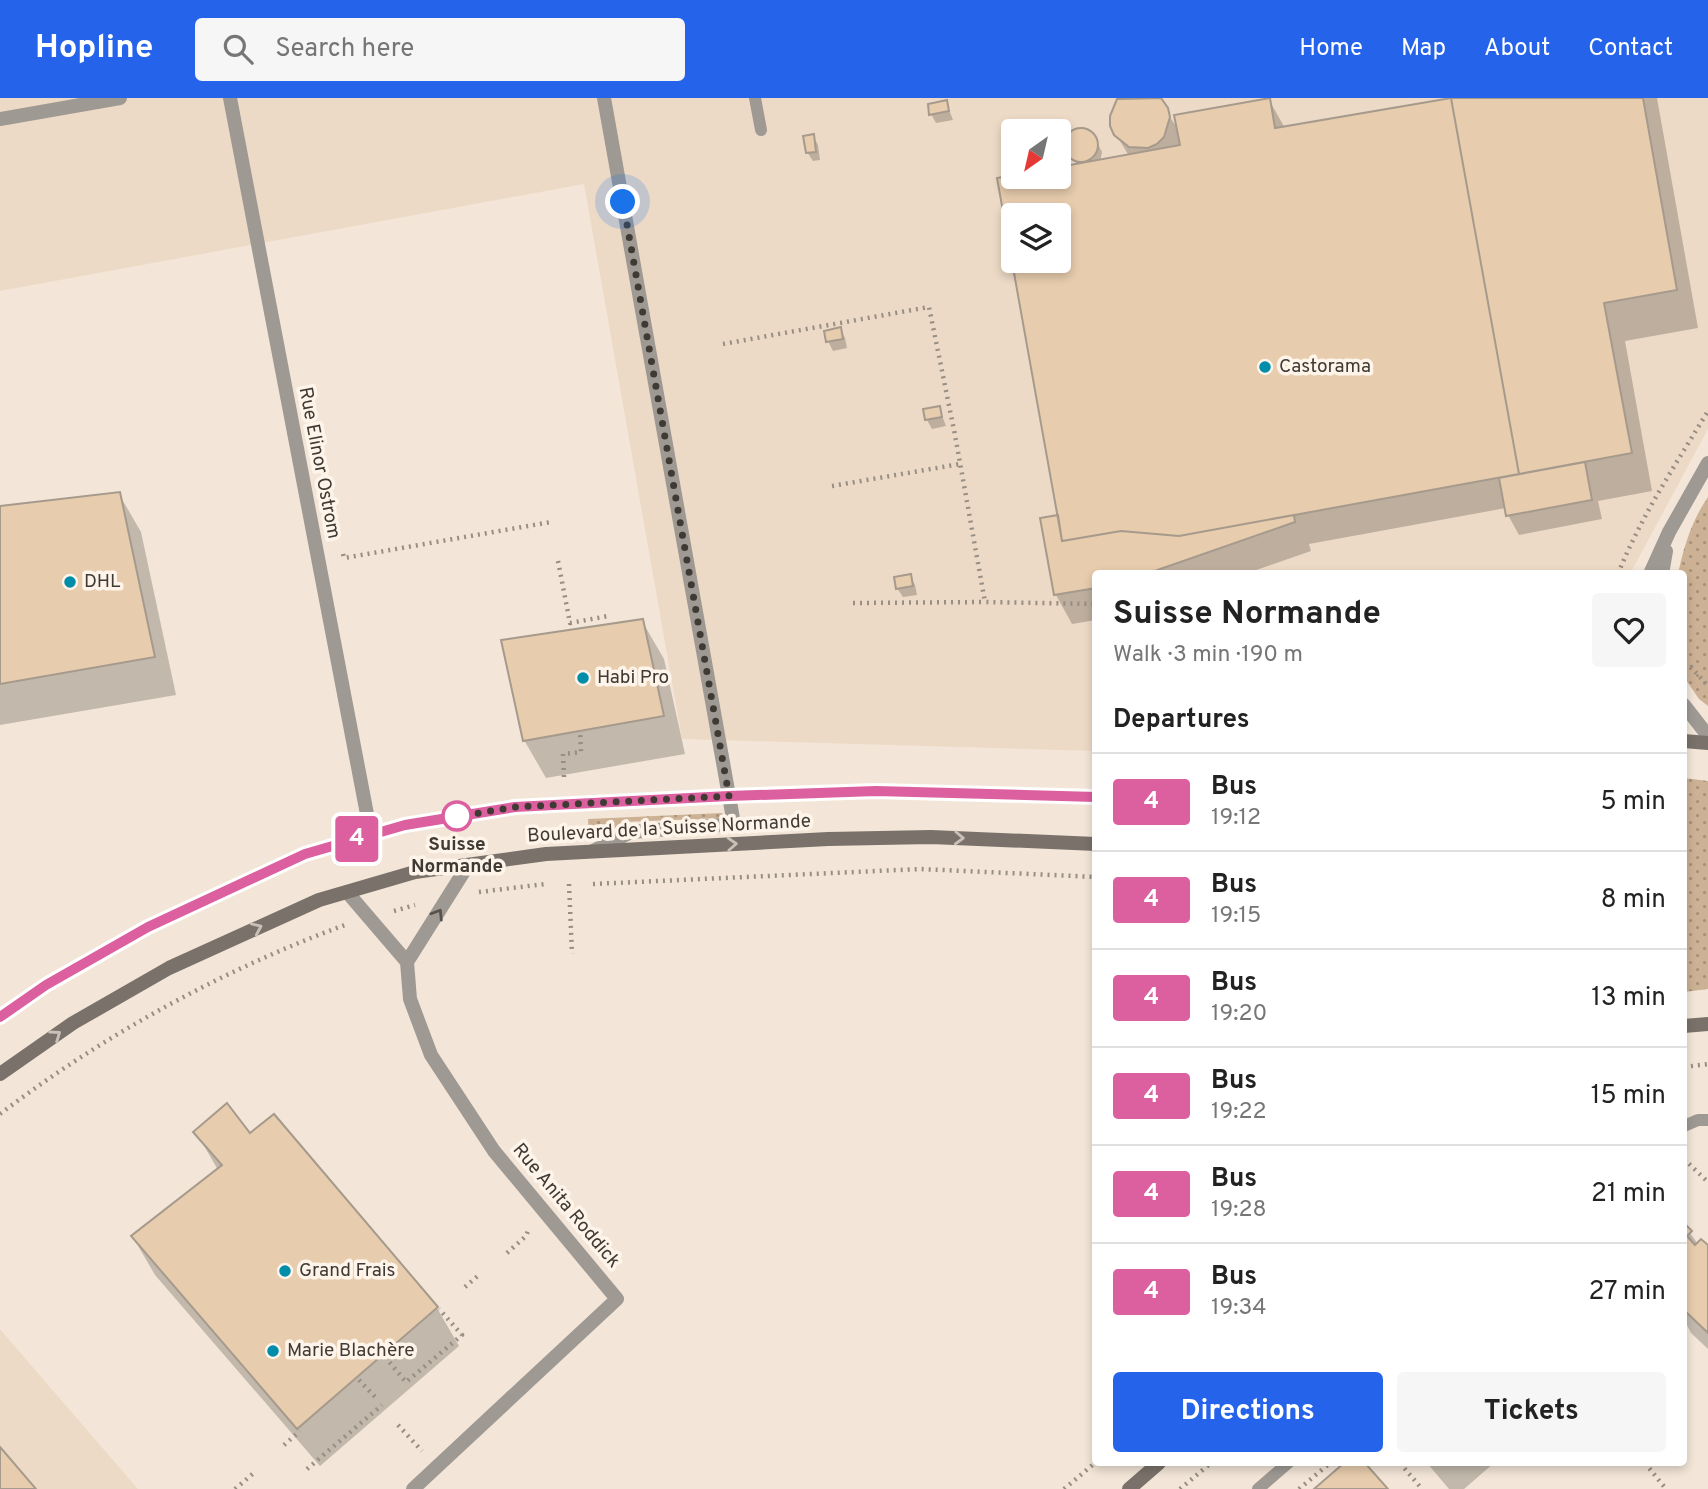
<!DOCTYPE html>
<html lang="en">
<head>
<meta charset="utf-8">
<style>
  :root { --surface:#fff; --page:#f6f6f6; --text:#222; --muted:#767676; --line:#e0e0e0; --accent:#2563eb }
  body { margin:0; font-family:Overpass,sans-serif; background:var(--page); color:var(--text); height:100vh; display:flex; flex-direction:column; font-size:26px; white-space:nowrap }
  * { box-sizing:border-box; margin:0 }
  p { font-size:23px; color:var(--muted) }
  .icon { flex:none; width:38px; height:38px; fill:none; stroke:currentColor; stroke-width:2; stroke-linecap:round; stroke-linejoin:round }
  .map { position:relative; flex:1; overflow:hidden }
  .details { position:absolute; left:1092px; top:472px; width:595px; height:896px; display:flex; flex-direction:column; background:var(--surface); border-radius:7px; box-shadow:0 4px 10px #0003 }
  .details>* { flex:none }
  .badge { padding:0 14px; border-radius:5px; font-size:24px; line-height:46px }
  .needle { width:46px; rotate:214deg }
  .fabs { position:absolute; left:1001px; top:21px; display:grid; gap:14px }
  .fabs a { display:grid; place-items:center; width:70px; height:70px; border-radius:7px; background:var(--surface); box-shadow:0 4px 10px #0003; font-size:35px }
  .you { position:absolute; width:35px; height:35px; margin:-18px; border:5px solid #fff; border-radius:50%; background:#1a73e8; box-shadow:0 0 0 10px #1a73e833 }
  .map>.badge { position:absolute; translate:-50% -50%; box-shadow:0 0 0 4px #fff }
  h2 { padding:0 21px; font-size:26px; line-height:63px }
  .round { display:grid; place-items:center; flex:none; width:74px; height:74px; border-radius:7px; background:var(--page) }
  .overview { display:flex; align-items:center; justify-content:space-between; height:119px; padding:0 21px }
  h1 { font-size:33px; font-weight:700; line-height:52px }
  .cta { display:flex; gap:14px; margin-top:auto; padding:14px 21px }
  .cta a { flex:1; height:80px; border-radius:7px; background:var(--accent); color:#fff; font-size:28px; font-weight:700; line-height:80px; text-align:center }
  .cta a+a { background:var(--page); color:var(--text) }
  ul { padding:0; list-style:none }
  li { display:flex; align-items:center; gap:21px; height:98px; padding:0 21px; border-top:2px solid var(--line) }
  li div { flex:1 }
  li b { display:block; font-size:26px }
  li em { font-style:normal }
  li .badge { min-width:77px; font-weight:700; text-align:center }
  header { display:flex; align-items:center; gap:42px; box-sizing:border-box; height:98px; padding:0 35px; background:var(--accent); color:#fff }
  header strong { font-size:33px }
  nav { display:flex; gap:38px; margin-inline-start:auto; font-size:24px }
  .search { width:490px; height:63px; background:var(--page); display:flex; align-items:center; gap:18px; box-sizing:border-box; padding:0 24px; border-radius:7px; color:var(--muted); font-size:26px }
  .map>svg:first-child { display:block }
  .built { fill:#eddac6; fill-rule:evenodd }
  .grass { fill:url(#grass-dots) }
  .shadow { fill:#0003 }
  .building { fill:#e7ccad; stroke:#a69a8d; stroke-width:2; fill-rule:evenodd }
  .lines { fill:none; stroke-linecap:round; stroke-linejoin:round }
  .path { stroke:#978e84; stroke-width:4.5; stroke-dasharray:2 5; stroke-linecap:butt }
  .lane { stroke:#9e9993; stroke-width:12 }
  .street { stroke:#9e9993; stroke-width:14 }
  .secondary { stroke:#7a726a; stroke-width:14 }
  .oneway { stroke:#c9c0b6 }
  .oneway2 { stroke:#57524c }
  .line-casing { stroke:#fff; stroke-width:16 }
  .line { stroke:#dc5f9f; stroke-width:10 }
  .walk { stroke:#3f3a34; stroke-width:7; stroke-dasharray:0 12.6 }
  .poi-dot { fill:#008daa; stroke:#fef4e9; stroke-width:2.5 }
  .stop-dot { fill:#fff; stroke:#dc5f9f; stroke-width:3.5 }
  .labels { text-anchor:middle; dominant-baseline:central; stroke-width:7; stroke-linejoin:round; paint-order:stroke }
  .poi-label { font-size:19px; fill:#3f3a34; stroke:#fef4e9; text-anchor:start }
  .street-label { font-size:19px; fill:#3f3a34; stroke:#fef4e9 }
  .stop-label { font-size:19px; font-weight:bold; fill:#3f3a34; stroke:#fef4e9 }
</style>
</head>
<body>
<header>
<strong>Hopline</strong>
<div class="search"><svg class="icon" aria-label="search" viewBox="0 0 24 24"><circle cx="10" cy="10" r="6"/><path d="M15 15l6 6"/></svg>Search here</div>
<nav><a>Home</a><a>Map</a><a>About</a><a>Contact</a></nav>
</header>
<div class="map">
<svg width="1708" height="1391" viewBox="0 0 1708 1391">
  <defs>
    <pattern id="grass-dots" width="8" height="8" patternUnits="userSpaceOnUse" patternTransform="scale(1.75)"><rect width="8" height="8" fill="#ccb194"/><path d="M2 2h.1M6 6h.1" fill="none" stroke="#a7917a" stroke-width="1.8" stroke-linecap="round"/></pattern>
  </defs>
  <rect width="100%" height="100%" fill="#f3e6d8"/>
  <!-- built -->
  <path class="built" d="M0,0h1708v331l-78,145h-534l-1,177 -413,-12 -98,-555 -584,107zM1013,33h46v46h-46zM1013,117h46v46h-46z
    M0,1231l12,14 126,146h-138z"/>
  <!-- grass -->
  <path class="grass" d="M1708,399v209l-9,-7 -15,-22v-103h-6c6,-28 14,-54 30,-77z
    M1684,680l24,3v208l-24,3z
    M722,715l2,3 -2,2 -98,4 -23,15 -12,1 -1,-19z"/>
  <!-- shadow -->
  <path class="shadow" d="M1122,0h35l21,31 91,-29 16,28 168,-30h204l41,230 -73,13 27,150 -54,10 4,18 -83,16 -11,-20 -2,-7 -197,36 2,7 -66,23h-149v46l-24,4 -16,-29 -14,-75 18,-4 -46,-255h45v-46h-46v43l-14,-78 17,-3h43v-8l19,-3 -12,-19 3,-11 11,-6 9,1 8,11 5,10 -2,10 29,-6 -13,-22 -2,-27z
    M946,4l7,18 -17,3 -5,-9z
    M813,38l5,9 2,15 -7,1 -6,-9z
    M840,231l5,9 2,10 -14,3 -5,-10z
    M939,310l7,18 -14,3 -5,-9 -2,-10z
    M119,396l22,38 35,163 -176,30v-217z
    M910,478l5,9 2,10 -14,2 -6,-9z
    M642,523l22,38 21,95 -139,24 -22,-38z
    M196,1034l54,4 187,172 22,38 -139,120 -165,-191 -22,-38 85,-67z
    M1684,1127l14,19 10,4v101l-17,-16 -7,-14z
    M1427,1365h67l-30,26h-15z"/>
  <!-- building -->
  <path class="building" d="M1161,0l7,10 2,9 -6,20 -7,7 -9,4 -19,-1 -15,-12 -4,-9v-10l7,-17z
    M1270,0l5,30 176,-30 68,376 -340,62 -58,-5 -59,10 -65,-363 16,-3 46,2v-10l121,-22 -6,-30zM1013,117h46v46h-46z
    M1451,0h192l34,192 -73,13 28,150 -113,21z
    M947,2l2,11 -20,4 -1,-11z
    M1064 47a17 17 0 1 1 34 0a17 17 0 1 1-34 0Z
    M814,36l2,18 -10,1 -3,-17z
    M841,229l2,12 -17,3 -2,-11z
    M940,308l2,11 -17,3 -2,-11z
    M1585,364l7,38 -86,16 -7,-38z
    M120,394l35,165 -155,27v-178z
    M1058,417l4,26 59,-10 58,5 115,-21 1,7 -149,52h-50v14l-42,7 -14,-77z
    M911,476l2,12 -17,3 -2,-12z
    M643,521l21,97 -141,25 -22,-101z
    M227,1005l23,30 24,-19 164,193 -141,122 -166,-193 91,-71 -29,-33z
    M1684,1125l8,8 -5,5 8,9 6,-6 7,6v88l-24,-23z
    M0,1349l36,42h-36z
    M1344,1365h21l23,26h-74z"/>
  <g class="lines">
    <!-- path -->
    <path class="path" d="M723,246l206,-37 26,128 30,167 111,2
      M832,388l128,-22
      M343,456l1,4 207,-36
      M558,463l12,62 38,-7
      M1618,476c23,-58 58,-110 90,-163
      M853,505l132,-1
      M1684,572l7,-3 17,19
      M564,679l-1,-23 18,-2 -1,-21
      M569,786l3,70
      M593,786l327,-15 176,8
      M479,794l66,-8
      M394,813l21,-6
      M1684,969l24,-3
      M0,1016c104,-79 222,-144 345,-189
      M1684,1061l24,23
      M507,1155l19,-17 3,-8
      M465,1189l15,-13
      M385,1259l21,25 56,-47 -23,-26
      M359,1282l18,19
      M398,1327l24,26
      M284,1347l16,-14
      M1400,1365l22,26
      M1645,1365l21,26
      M307,1371l75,-64
      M235,1391l21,-18
      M1064,1391l32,-27
      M1180,1391l31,-26
      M1299,1391l31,-26"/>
    <!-- lane -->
    <path class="lane" d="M755,0l6,32
      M1684,1028l14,-6h10
      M1258,1391l30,-26"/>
    <!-- street -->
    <path class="street" d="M230,0l141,737
      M0,21l120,-21
      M1650,476l19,-42 39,-69
      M1662,476l4,-23
      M1684,607l24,31
      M593,753l38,-19 103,-8 -130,-726
      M347,794l60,70 3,37 21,56 63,96 123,148 -204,190
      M407,864l61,-97"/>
    <!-- secondary -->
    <path class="secondary" d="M1684,643l24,2
      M0,919l46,-32 102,-58 157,-73 100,-29 110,-18 214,-11 147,-5 220,6
      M1684,928l24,-2
      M0,976l73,-51 96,-55 150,-68 96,-28 131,-18 282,-15 103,-2 165,7
      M1129,1391l30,-26"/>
  </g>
  <!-- one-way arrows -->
  <defs><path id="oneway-chevron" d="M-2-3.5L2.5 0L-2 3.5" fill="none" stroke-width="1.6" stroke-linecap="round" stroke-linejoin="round" transform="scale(1.75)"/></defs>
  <g class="oneway">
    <use href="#oneway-chevron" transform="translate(959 740) rotate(2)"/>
    <use href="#oneway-chevron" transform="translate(732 746) rotate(-3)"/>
    <use href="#oneway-chevron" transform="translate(257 830) rotate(-24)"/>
    <use href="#oneway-chevron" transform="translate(56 937) rotate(-35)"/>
  </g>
  <use class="oneway2" href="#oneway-chevron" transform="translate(438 816) rotate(-58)"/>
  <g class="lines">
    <defs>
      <path id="line" d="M0,919l46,-32 102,-58 157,-73 100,-29 110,-18 214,-11 147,-5 220,6"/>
    </defs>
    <!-- line casing -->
    <use href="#line" class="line-casing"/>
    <!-- line -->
    <use href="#line" class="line"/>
    <!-- walk -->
    <path class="walk" d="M457,718l-8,2 66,-11 214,-11 -106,-594"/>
  </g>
  <!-- markers -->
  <g class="poi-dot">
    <circle cx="1265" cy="269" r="7"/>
    <circle cx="70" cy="484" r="7"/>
    <circle cx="583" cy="580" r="7"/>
    <circle cx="285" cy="1173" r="7"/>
    <circle cx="273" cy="1253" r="7"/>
  </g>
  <circle class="stop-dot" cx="457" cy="718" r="14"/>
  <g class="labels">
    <!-- poi labels -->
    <g class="poi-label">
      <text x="1279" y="269">Castorama</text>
      <text x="84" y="484">DHL</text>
      <text x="597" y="580">Habi Pro</text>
      <text x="299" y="1173">Grand Frais</text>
      <text x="287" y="1253">Marie Blachère</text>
    </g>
    <!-- street labels -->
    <g class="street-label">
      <text transform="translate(319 365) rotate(79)">Rue Elinor Ostrom</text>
      <text transform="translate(669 731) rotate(-3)">Boulevard de la Suisse Normande</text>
      <text transform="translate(566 1108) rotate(50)">Rue Anita Roddick</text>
    </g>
    <!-- stop labels -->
    <g class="stop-label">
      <text x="457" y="747">Suisse<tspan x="457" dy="22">Normande</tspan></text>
    </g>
  </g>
</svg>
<div class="fabs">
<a><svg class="needle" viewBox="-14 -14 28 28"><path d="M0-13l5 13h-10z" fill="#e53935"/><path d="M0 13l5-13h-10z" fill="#767676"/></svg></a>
<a><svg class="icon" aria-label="layers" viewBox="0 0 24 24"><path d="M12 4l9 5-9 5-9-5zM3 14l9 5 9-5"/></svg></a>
</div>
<div class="you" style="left:623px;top:104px"></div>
<b class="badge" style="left:357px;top:741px;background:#dc5f9f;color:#fff">4</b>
<section class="details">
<div class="overview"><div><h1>Suisse Normande</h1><p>Walk · 3 min · 190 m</p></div><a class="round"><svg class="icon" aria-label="heart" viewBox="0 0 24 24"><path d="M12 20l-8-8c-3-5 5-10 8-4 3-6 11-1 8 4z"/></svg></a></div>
<h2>Departures</h2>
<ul>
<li><span class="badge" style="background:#dc5f9f;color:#fff">4</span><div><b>Bus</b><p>19:12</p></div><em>5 min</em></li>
<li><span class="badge" style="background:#dc5f9f;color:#fff">4</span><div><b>Bus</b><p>19:15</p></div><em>8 min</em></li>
<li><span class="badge" style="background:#dc5f9f;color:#fff">4</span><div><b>Bus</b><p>19:20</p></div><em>13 min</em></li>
<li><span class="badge" style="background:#dc5f9f;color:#fff">4</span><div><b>Bus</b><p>19:22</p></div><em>15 min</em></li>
<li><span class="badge" style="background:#dc5f9f;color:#fff">4</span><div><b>Bus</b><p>19:28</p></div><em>21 min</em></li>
<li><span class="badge" style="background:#dc5f9f;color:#fff">4</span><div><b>Bus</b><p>19:34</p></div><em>27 min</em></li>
</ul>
<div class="cta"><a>Directions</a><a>Tickets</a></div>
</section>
</div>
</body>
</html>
